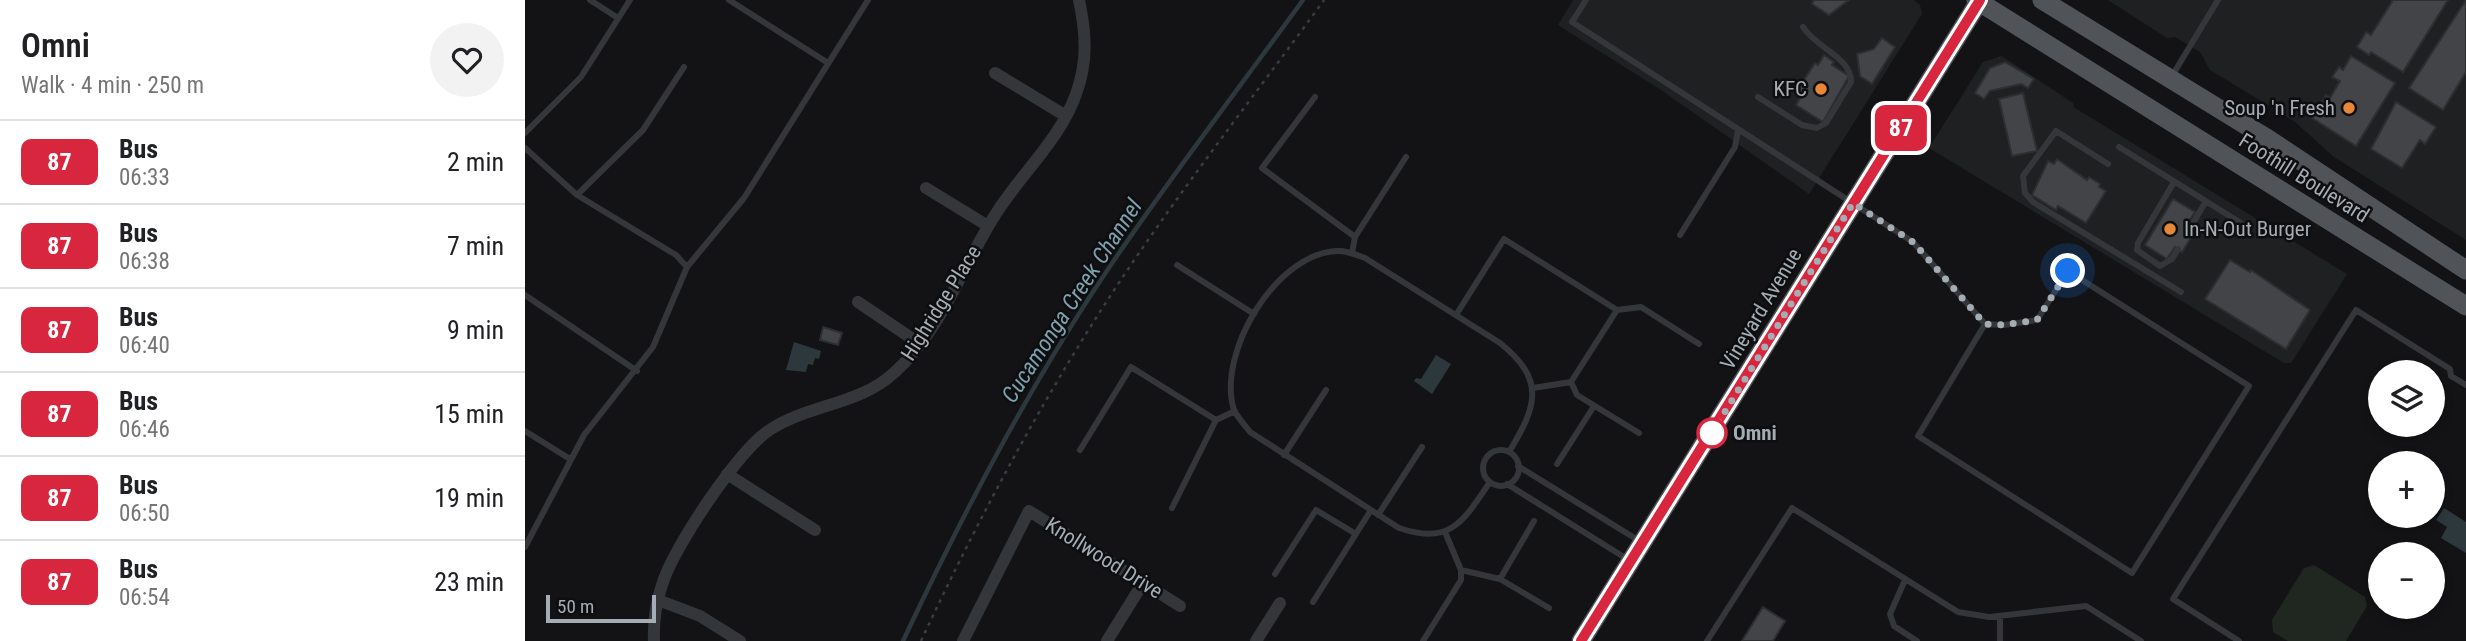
<!DOCTYPE html>
<html lang="en">
<head>
<meta charset="utf-8">
<style>
  :root { --surface:#fff; --page:#f2f2f2; --text:#202124; --muted:#757577; --line:#e0e0e0 }
  body { margin:0; font-family:"Roboto Condensed",sans-serif; background:var(--page); color:var(--text); height:100vh; display:flex; flex-direction:column; font-size:26px; white-space:nowrap }
  * { box-sizing:border-box; margin:0 }
  p { font-size:23px; color:var(--muted) }
  .icon { flex:none; width:38px; height:38px; fill:none; stroke:currentColor; stroke-width:2; stroke-linecap:round; stroke-linejoin:round }
  .map { position:relative; flex:1; overflow:hidden }
  .side { display:flex; flex-direction:column; background:var(--surface); width:525px }
  .side>* { flex:none }
  .badge { padding:0 14px; border-radius:10px; font-size:24px; line-height:46px }
  .buttons { position:absolute; left:1843px; top:360px; display:grid; gap:14px }
  .buttons a { display:grid; place-items:center; width:77px; height:77px; border-radius:50%; background:var(--surface); box-shadow:0 4px 10px #0003; font-size:35px }
  .scale { position:absolute; left:21px; bottom:18px; width:110px; box-sizing:border-box; padding-left:7px; border:4px solid #a5adb4; border-top:0; font-size:19px; line-height:24px; white-space:nowrap; color:#a5adb4; -webkit-text-stroke:5px #0e0e10; paint-order:stroke }
  .you { position:absolute; width:35px; height:35px; margin:-18px; border:5px solid #fff; border-radius:50%; background:#1a73e8; box-shadow:0 0 0 10px #1a73e833 }
  .map>.badge { position:absolute; translate:-50% -50%; box-shadow:0 0 0 4px #fff }
  .round { display:grid; place-items:center; flex:none; width:74px; height:74px; border-radius:37px; background:var(--page) }
  .head { display:flex; align-items:center; justify-content:space-between; height:119px; padding:0 21px }
  h1 { font-size:33px; font-weight:600; line-height:52px }
  ul { padding:0; list-style:none }
  li { display:flex; align-items:center; gap:21px; height:84px; padding:0 21px; border-top:2px solid var(--line) }
  li div { flex:1 }
  li b { display:block; font-size:26px }
  li em { font-style:normal }
  li .badge { min-width:77px; font-weight:700; text-align:center }
  main { display:flex; flex:1; min-height:0 }
  .map>svg:first-child { display:block }
  .built { fill:#1f2021 }
  .green { fill:#202720 }
  .water { fill:#2d383c }
  .lines { fill:none; stroke-linecap:round; stroke-linejoin:round }
  .stream { stroke:#2d383c; stroke-width:4.5 }
  .building { fill:#424448; stroke:#2d2e30; stroke-width:2 }
  .path { stroke:#3a3d40; stroke-width:2.5; stroke-dasharray:3.5 5; stroke-linecap:butt }
  .service { stroke:#343639; stroke-width:6 }
  .minor { stroke:#343639; stroke-width:12 }
  .primary { stroke:#505458; stroke-width:19 }
  .line-casing { stroke:#fff; stroke-width:16 }
  .line { stroke:#d7263d; stroke-width:10 }
  .walk { stroke:#a5adb4; stroke-width:7; stroke-dasharray:0 12.6 }
  .poi-dot { fill:#e78839; stroke:#0e0e10; stroke-width:2.5 }
  .stop-dot { fill:#fff; stroke:#d7263d; stroke-width:3.5 }
  .labels { text-anchor:middle; dominant-baseline:central; stroke-width:5; stroke-linejoin:round; paint-order:stroke }
  .poi-label { font-size:21px; fill:#a5adb4; stroke:#0e0e10; text-anchor:end }
  .street-label { font-size:21px; fill:#a5adb4; stroke:#0e0e10 }
  .stop-label { font-size:21px; font-weight:bold; fill:#a5adb4; stroke:#0e0e10; text-anchor:start }
  .water-label { font-size:23px; font-style:italic; fill:#7ea1ae; stroke:#0e0e10 }
</style>
</head>
<body>
<main>
<section class="side">
<div class="head"><div><h1>Omni</h1><p>Walk · 4 min · 250 m</p></div><a class="round"><svg class="icon" aria-label="heart" viewBox="0 0 24 24"><path d="M12 20l-8-8c-3-5 5-10 8-4 3-6 11-1 8 4z"/></svg></a></div>
<ul>
<li><span class="badge" style="background:#d7263d;color:#fff">87</span><div><b>Bus</b><p>06:33</p></div><em>2 min</em></li>
<li><span class="badge" style="background:#d7263d;color:#fff">87</span><div><b>Bus</b><p>06:38</p></div><em>7 min</em></li>
<li><span class="badge" style="background:#d7263d;color:#fff">87</span><div><b>Bus</b><p>06:40</p></div><em>9 min</em></li>
<li><span class="badge" style="background:#d7263d;color:#fff">87</span><div><b>Bus</b><p>06:46</p></div><em>15 min</em></li>
<li><span class="badge" style="background:#d7263d;color:#fff">87</span><div><b>Bus</b><p>06:50</p></div><em>19 min</em></li>
<li><span class="badge" style="background:#d7263d;color:#fff">87</span><div><b>Bus</b><p>06:54</p></div><em>23 min</em></li>
</ul>
</section>
<div class="map">
<svg width="1941" height="641" viewBox="0 0 1941 641">
  <rect width="100%" height="100%" fill="#131315"/>
  <!-- built -->
  <path class="built" d="M1048,0h341l6,5 2,9 -113,180 -148,-104 -103,-65z
    M1583,0h358v240l-132,-83 -40,-36 -84,-51 -10,-18 -25,-15 -8,1z
    M1477,56l71,47 2,5 272,166 -56,89h-7l-355,-215 54,-86z"/>
  <!-- green -->
  <path class="green" d="M1789,565l51,32 2,9 -21,35h-58l-15,-9 -1,-12 32,-52z"/>
  <!-- water -->
  <path class="water" d="M269,342l27,9 -2,8 -4,-1 -2,7 -5,-1 -2,8 -20,-2z
    M911,355l15,9 -19,30 -18,-13 2,-3 5,1z
    M1919,508l22,14v31l-25,-15 6,-11 -11,-7z"/>
  <g class="lines">
    <!-- stream -->
    <path class="stream" d="M378,641c63,-134 132,-266 216,-388 59,-86 123,-169 184,-253"/>
  </g>
  <!-- building -->
  <path class="building" d="M1289,0h35l-20,15 -17,-11z
    M1868,0h55l-45,72 -32,-20 -2,3 -12,-8 9,-15 5,3z
    M1941,0v72l-23,38 -34,-22z
    M1357,38l13,9 -23,37 -12,-8 -3,-22 17,-5z
    M1299,55l10,7 -2,3 17,11 -26,46 -27,-17 6,-10 -5,-4 18,-28 3,2z
    M1826,56l44,27 -39,63 -44,-28 14,-23 4,3 10,-17 -8,-4 7,-10 4,3z
    M1480,62l29,17 -6,9 -7,-4 -31,7 -6,8 -9,-6 15,-25z
    M1498,93l14,58 -25,5 -13,-57z
    M1871,102l40,25 -11,17 -5,-4 -18,28 -31,-19z
    M1532,159l30,21 2,-3 11,7 -1,3 7,4 -20,32 -28,-17 -2,4 -24,-15 16,-34 6,3z
    M1648,199l22,13 -10,15 9,6 -12,19 -7,-5 -8,12 -22,-14z
    M1705,260l20,12 1,-2 59,40 -24,39 -81,-50z
    M298,327l19,6 -4,12 -18,-5z
    M1238,607l22,14 -12,20h-31z"/>
  <g class="lines">
    <!-- path -->
    <path class="path" d="M396,641c65,-139 139,-275 227,-401 57,-82 118,-160 176,-240"/>
    <!-- service -->
    <path class="service" d="M65,0l28,18
      M204,0l99,63
      M1061,0l-14,22 341,220 72,82
      M1647,76l46,-76
      M790,97l-53,71 93,69 -3,16
      M1233,97l44,28 15,3 9,-5 25,-41c1,-24 -36,-35 -48,-55
      M0,133l56,-56 49,-77
      M1594,147l122,76
      M0,148l52,47 99,60 11,12
      M1583,164l-52,-33 -33,45 2,17 8,9 148,90
      M1649,182l-36,61 -1,7 23,16 12,-7 6,-10
      M52,195l66,-65 41,-63
      M1664,230l17,-29
      M1155,235l55,-88 3,-17
      M830,237l51,-80
      M652,265l77,49
      M1543,271l181,115 -117,187 -214,-137 67,-112 19,1 33,-5z
      M0,295l112,76
      M931,315l48,-76 113,71
      M1046,382l6,13 62,38
      M1008,388l38,-6 46,-72 24,-3 58,37
      M691,420l19,-9
      M0,431l45,28
      M555,450l51,-83 85,53 -44,88
      M958 468a18 18 0 1 1 36 0a18 18 0 1 1-36 0Z
      M759,455l42,-65
      M1032,464l37,-58
      M993,466l123,76
      M965,482c-26,38 -39,64 -91,46l-149,-96c-5,-7 -13,-15 -16,-22 -18,-57 43,-159 105,-159 9,0 18,4 26,7l135,85c46,37 37,63 9,109
      M982,484l120,75
      M853,515l44,-68
      M920,532l16,38 39,9 49,29
      M0,547l59,-112 69,-88 34,-80 57,-69 124,-198
      M750,574l41,-64 40,24
      M975,579l34,-58
      M1380,580l-15,34 4,12 23,15
      M788,602l58,-92
      M1475,616v25
      M898,641l38,-61v-10
      M1182,641l85,-133 166,104 31,5 97,-11 55,35
      M1714,641l-66,-42 183,-289 94,59 1,7 15,9"/>
    <!-- minor -->
    <path class="minor" d="M470,73l71,43
      M401,188l62,38
      M333,302l62,42
      M202,474l88,56
      M133,600l42,16 40,25
      M129,641c-1,-21 3,-43 10,-62 13,-36 75,-130 107,-150 39,-25 89,-24 124,-57 47,-42 68,-108 102,-160 25,-39 64,-74 79,-118 12,-32 10,-61 3,-94
      M438,641l66,-130 151,95
      M582,641l36,-58
      M731,641l24,-38"/>
    <!-- primary -->
    <path class="primary" d="M1451,0l490,306
      M1517,0l223,137 201,133
      M1056,641l399,-641"/>
  </g>
  <g class="lines">
    <defs>
      <path id="line" d="M1056,641l399,-641"/>
    </defs>
    <!-- line casing -->
    <use href="#line" class="line-casing"/>
    <!-- line -->
    <use href="#line" class="line"/>
    <!-- walk -->
    <path class="walk" d="M1187,433l141,-230 60,39 72,82 19,1 33,-5 31,-49"/>
  </g>
  <!-- markers -->
  <g class="poi-dot">
    <circle cx="1296" cy="89" r="7"/>
    <circle cx="1824" cy="108" r="7"/>
    <circle cx="1645" cy="229" r="7"/>
  </g>
  <circle class="stop-dot" cx="1187" cy="433" r="14"/>
  <g class="labels">
    <!-- poi labels -->
    <g class="poi-label">
      <text x="1282" y="89">KFC</text>
      <text x="1810" y="108">Soup 'n Fresh</text>
      <text x="1659" y="229" text-anchor="start">In-N-Out Burger</text>
    </g>
    <!-- street labels -->
    <g class="street-label">
      <text transform="translate(1779 178) rotate(32)">Foothill Boulevard</text>
      <text transform="translate(416 303) rotate(-58)">Highridge Place</text>
      <text transform="translate(1236 309) rotate(-59)">Vineyard Avenue</text>
      <text transform="translate(579 558) rotate(32)">Knollwood Drive</text>
    </g>
    <!-- stop labels -->
    <g class="stop-label">
      <text x="1208" y="433">Omni</text>
    </g>
    <!-- water labels -->
    <g class="water-label">
      <text transform="translate(547 301) rotate(-57)">Cucamonga Creek Channel</text>
    </g>
  </g>
</svg>
<div class="buttons">
<a><svg class="icon" aria-label="layers" viewBox="0 0 24 24"><path d="M12 4l9 5-9 5-9-5zM3 14l9 5 9-5"/></svg></a>
<a>+</a>
<a>−</a>
</div>
<div class="scale">50 m</div>
<div class="you" style="left:1543px;top:271px"></div>
<b class="badge" style="left:1376px;top:128px;background:#d7263d;color:#fff">87</b>
</div>
</main>
</body>
</html>
